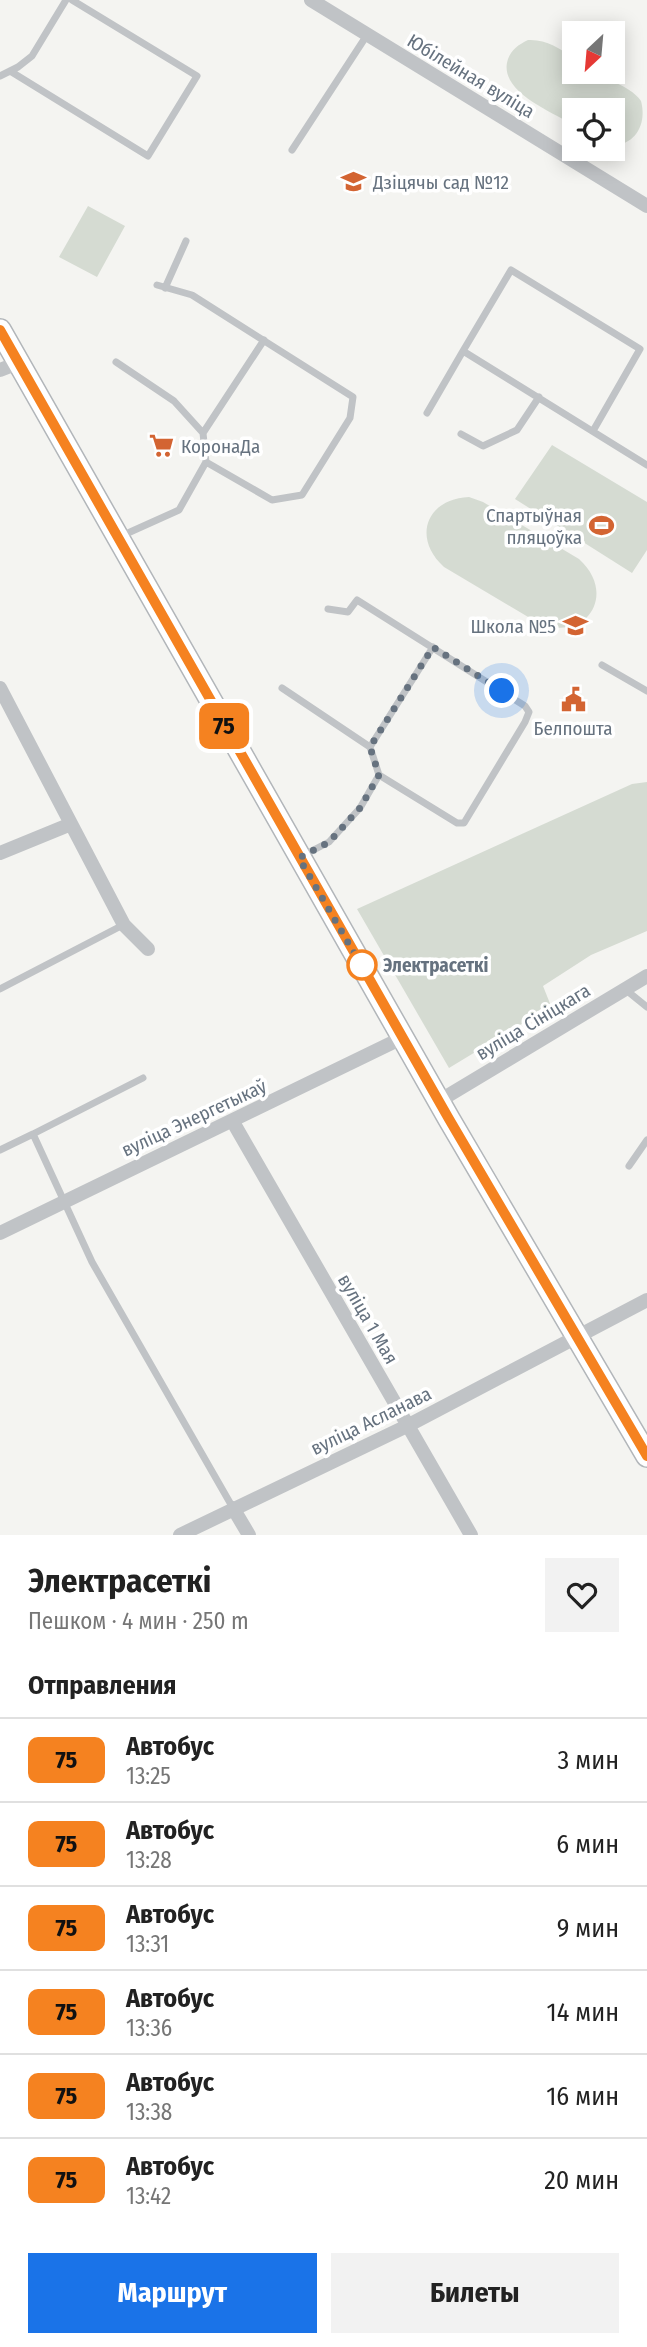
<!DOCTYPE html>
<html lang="ru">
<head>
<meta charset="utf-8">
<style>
  :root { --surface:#fff; --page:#f2f2f2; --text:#222; --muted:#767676; --line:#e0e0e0; --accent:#1a73e8 }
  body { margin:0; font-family:"Fira Sans Condensed",sans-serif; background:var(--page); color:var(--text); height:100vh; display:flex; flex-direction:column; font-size:26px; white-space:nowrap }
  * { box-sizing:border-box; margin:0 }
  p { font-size:23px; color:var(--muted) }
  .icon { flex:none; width:38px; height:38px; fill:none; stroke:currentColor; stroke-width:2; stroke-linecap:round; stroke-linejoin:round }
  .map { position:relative; height:1535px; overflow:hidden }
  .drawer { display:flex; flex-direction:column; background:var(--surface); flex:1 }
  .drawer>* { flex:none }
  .badge { padding:0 14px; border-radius:10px; font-size:24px; line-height:46px }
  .needle { width:46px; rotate:206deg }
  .controls { position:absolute; left:562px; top:21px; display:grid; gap:14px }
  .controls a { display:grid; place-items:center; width:63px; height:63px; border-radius:0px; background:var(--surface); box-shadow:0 4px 18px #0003; font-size:35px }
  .you { position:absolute; width:35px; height:35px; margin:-18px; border:5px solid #fff; border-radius:50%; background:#1a73e8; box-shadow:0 0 0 10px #1a73e833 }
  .map>.badge { position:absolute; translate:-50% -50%; box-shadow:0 0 0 4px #fff }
  h2 { padding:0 28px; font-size:26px; line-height:63px }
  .round { display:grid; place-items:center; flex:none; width:74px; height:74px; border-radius:0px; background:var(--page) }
  .headline { display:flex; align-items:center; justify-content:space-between; height:119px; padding:0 28px }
  h1 { font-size:33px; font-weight:700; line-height:52px }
  .action { display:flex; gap:14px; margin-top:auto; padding:14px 28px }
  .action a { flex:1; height:80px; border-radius:0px; background:var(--accent); color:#fff; font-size:28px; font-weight:700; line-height:80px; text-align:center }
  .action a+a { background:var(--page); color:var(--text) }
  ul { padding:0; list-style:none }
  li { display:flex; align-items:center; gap:21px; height:84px; padding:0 28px; border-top:2px solid var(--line) }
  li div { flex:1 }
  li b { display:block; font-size:26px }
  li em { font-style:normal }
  li .badge { min-width:77px; font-weight:700; text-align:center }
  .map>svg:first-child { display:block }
  .green { fill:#d5dbd2 }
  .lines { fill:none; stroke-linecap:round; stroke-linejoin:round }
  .secondary-casing { stroke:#b2b6ba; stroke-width:24 }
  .lane { stroke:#c0c3c6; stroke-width:7 }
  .street { stroke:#c0c3c6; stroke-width:14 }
  .secondary { stroke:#fff; stroke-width:21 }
  .line-casing { stroke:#fff; stroke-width:16 }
  .line { stroke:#f58220; stroke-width:10 }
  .walk { stroke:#66727f; stroke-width:7; stroke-dasharray:0 12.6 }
  .stop-dot { fill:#fff; stroke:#f58220; stroke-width:3.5 }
  .labels { text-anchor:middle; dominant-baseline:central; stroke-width:7; stroke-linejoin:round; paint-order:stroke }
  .street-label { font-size:19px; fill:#66727f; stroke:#fff }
  .poi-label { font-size:19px; fill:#66727f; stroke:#fff; text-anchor:start }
  .stop-label { font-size:19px; font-weight:bold; fill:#66727f; stroke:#fff; text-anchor:start }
</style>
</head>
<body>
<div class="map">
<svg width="647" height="1535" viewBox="0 0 647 1535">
  <rect width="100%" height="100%" fill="#f4f4f1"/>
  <!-- green -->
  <path class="green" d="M528,40c18,-1 31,8 46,18v14c7,0 15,-2 22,0 6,1 13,7 19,10 9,5 20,10 26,19 6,23 -5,43 -28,45l-1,-36h-38v15c-22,-13 -77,-34 -66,-66 4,-10 10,-14 20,-19z
    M88,206l37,20 -28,51 -38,-20z
    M552,445l95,57v48l-15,23 -117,-74z
    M469,497l14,5 96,57c38,34 9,83 -39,65l-96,-57c-32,-29 -18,-68 25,-70z
    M647,782v149l-56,24 -48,31 8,20 -102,62 -92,-159 275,-125z"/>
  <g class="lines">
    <defs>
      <path id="secondary" d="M0,330l449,789 198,337"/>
    </defs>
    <!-- secondary casing -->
    <use href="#secondary" class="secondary-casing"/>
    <!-- lane -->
    <path class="lane" d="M10,71l138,85 49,-80 -125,-76
      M0,76l18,-9 14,-11 34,-56
      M292,150l75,-115
      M157,285l35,10 161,102 -3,21 -48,77 -30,5 -66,-38
      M165,288l21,-47
      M116,362l58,39 29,32
      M427,413l36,-62
      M593,431l47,-82 -129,-79 -48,81 184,114
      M461,434l22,12 34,-16 22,-33
      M119,537l60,-27 27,-48 -3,-29 61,-93
      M328,609l20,3 9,-12 168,106 4,6 -4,10 -61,101h-7l-78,-48
      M602,665l45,26
      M282,688l88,59
      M302,856l27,-14 31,-34 19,-33 -9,-28 63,-100
      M0,989l123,-64
      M626,990l21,17
      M33,1134l110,-56
      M0,1150l33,-16 59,128 141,246
      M629,1166l18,-26"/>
    <!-- street -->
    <path class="street" d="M311,0l336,206
      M0,370l18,-7
      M0,688l124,237 24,24
      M0,853l71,-29
      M439,1101l208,-125
      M233,1122l238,413
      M0,1233l404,-196
      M233,1508l16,27
      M180,1535l227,-109 240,-126"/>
    <!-- secondary -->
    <use href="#secondary" class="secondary"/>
  </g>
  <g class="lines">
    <defs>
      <path id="line" d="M0,330l449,789 198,337"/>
    </defs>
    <!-- line casing -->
    <use href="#line" class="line-casing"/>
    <!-- line -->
    <use href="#line" class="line"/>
    <!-- walk -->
    <path class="walk" d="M362,965l2,5 -65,-112 30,-16 31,-34 19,-33 -9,-28 63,-100 69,44"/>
  </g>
  <!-- icons -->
  <defs>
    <symbol id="school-bare" viewBox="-9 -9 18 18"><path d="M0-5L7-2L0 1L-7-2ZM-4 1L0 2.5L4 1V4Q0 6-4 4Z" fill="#d36432" stroke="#fff" stroke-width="2.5" paint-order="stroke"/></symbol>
    <symbol id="supermarket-bare" viewBox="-9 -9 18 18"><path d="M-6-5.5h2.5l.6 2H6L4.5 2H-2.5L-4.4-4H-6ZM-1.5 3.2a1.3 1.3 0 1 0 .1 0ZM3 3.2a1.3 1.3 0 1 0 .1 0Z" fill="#d36432" stroke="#fff" stroke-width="2.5" paint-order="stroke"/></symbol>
    <symbol id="stadium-bare" viewBox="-9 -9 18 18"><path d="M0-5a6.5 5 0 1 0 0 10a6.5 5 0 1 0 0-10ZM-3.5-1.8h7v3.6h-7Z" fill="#d36432" stroke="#fff" stroke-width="2.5" paint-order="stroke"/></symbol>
    <symbol id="civic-bare" viewBox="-9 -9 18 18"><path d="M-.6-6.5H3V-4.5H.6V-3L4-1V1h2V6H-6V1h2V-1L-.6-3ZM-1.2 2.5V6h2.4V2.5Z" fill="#d36432" stroke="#fff" stroke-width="2.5" paint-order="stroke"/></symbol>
  </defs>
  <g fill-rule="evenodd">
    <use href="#school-bare" x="336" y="164" width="35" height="35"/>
    <use href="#supermarket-bare" x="144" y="428" width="35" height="35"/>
    <use href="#stadium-bare" x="584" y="508" width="35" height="35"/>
    <use href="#school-bare" x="558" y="608" width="35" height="35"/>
    <use href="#civic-bare" x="556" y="682" width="35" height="35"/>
  </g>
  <!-- markers -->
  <circle class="stop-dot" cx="362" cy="965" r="14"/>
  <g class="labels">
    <!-- street labels -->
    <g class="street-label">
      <text transform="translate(471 76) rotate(31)">Юбілейная вуліца</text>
      <text transform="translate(533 1022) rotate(-31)">вуліца Сініцкага</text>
      <text transform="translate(194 1118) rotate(-25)">вуліца Энергетыкаў</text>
      <text transform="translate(368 1319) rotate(60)">вуліца 1 Мая</text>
      <text transform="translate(371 1421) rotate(-26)">вуліца Асланава</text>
    </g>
    <!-- poi labels -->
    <g class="poi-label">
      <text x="373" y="182">Дзіцячы сад №12</text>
      <text x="181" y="446">КоронаДа</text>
      <text x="582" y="515" text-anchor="end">Спартыўная<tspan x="582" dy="22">пляцоўка</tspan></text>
      <text x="556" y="626" text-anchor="end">Школа №5</text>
      <text x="573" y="728" text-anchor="middle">Белпошта</text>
    </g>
    <!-- stop labels -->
    <g class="stop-label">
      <text x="383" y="965">Электрасеткі</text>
    </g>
  </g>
</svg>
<div class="controls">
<a><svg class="needle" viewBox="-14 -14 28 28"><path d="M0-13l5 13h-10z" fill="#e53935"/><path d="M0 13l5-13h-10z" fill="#767676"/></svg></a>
<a><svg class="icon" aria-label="locate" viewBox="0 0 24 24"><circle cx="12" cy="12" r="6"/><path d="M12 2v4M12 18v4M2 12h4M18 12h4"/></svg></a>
</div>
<div class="you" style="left:502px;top:691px"></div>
<b class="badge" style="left:224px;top:726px;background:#f58220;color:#111">75</b>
</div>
<section class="drawer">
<div class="headline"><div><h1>Электрасеткі</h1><p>Пешком · 4 мин · 250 m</p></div><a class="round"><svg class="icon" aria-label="heart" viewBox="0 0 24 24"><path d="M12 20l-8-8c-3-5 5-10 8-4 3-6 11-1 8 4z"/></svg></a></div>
<h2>Отправления</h2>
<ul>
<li><span class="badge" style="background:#f58220;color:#111">75</span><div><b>Автобус</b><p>13:25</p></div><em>3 мин</em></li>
<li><span class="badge" style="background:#f58220;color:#111">75</span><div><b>Автобус</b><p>13:28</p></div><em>6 мин</em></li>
<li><span class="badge" style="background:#f58220;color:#111">75</span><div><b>Автобус</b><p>13:31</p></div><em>9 мин</em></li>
<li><span class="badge" style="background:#f58220;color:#111">75</span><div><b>Автобус</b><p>13:36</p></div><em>14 мин</em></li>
<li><span class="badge" style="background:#f58220;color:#111">75</span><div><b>Автобус</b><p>13:38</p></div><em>16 мин</em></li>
<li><span class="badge" style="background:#f58220;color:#111">75</span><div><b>Автобус</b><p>13:42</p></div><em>20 мин</em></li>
</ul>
<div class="action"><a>Маршрут</a><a>Билеты</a></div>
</section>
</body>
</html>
